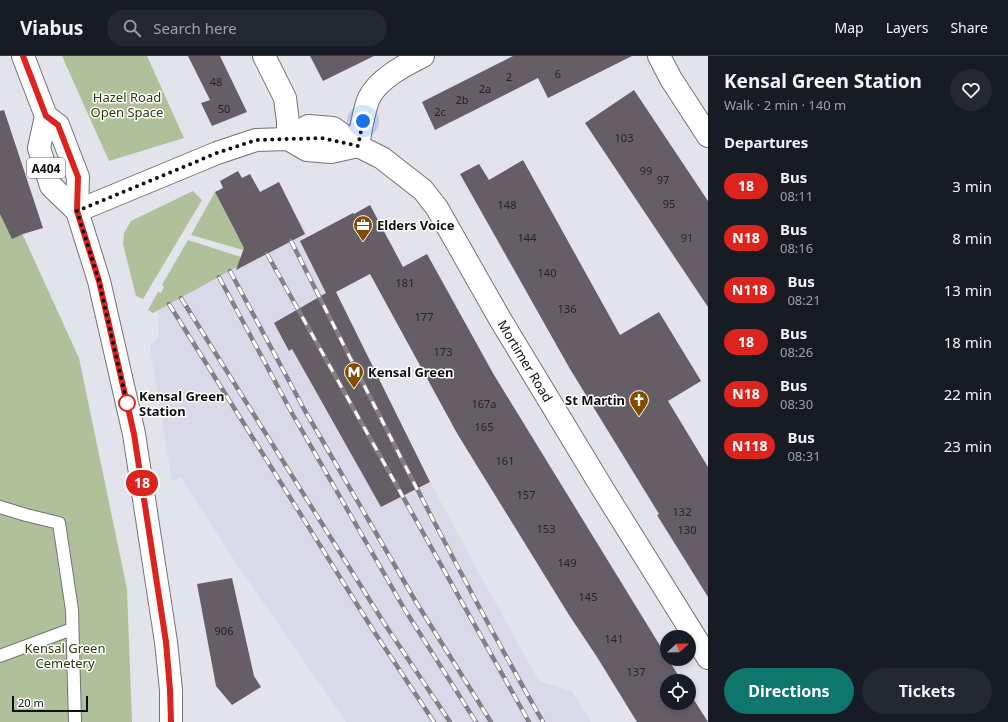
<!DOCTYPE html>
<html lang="en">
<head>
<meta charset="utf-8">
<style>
  :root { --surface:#171b24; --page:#242831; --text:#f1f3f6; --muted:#9ea1a6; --line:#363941; --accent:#0f766e }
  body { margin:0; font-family:"Noto Sans",sans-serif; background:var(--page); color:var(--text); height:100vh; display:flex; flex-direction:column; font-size:15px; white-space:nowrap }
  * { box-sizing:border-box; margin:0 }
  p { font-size:13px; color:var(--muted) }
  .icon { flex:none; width:22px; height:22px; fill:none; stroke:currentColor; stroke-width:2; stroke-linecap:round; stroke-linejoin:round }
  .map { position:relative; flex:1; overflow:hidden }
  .sheet { display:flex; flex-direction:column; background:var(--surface); width:300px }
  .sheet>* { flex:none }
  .badge { padding:0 8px; border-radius:13px; font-size:14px; line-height:26px }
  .needle { width:26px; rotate:68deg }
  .controls { position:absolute; left:660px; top:574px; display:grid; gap:8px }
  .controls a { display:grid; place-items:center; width:36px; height:36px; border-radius:50%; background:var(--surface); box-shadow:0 2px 6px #0003; font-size:20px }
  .scale { position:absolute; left:12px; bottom:10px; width:76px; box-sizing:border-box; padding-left:4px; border:2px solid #0f0f12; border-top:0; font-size:11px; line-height:14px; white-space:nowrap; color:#0f0f12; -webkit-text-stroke:3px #fff; paint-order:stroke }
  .you { position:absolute; width:20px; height:20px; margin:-10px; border:3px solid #fff; border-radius:50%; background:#1a73e8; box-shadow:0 0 0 6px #1a73e833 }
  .map>.badge { position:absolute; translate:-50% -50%; box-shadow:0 0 0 2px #fff }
  h2 { padding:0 16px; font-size:15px; line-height:36px }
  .round { display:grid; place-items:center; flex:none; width:42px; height:42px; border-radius:21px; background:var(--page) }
  .summary { display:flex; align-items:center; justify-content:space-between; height:68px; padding:0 16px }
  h1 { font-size:19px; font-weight:700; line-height:30px }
  .action { display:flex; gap:8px; margin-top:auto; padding:8px 16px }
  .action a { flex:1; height:46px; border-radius:24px; background:var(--accent); color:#fff; font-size:16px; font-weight:700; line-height:46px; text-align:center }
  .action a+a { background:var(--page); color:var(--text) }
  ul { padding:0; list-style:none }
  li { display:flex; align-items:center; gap:12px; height:52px; padding:0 16px }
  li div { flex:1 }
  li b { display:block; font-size:15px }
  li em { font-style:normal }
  li .badge { min-width:44px; font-weight:700; text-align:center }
  header { display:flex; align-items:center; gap:24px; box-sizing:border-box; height:56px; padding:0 20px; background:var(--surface); border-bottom:1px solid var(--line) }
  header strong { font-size:19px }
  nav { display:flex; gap:22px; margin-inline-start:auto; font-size:14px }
  .search { width:280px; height:36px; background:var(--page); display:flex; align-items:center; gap:10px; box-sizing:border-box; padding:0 14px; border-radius:22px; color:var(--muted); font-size:15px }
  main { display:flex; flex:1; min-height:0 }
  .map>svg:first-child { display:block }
  .built { fill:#d9d9e9 }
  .green { fill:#b0c09b }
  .building { fill:#655f65 }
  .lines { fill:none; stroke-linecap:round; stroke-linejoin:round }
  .lane-casing { stroke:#727279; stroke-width:14 }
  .street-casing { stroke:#727279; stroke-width:24 }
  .secondary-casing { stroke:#727279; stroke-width:24 }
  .primary-casing { stroke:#727279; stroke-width:24 }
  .lane { stroke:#fff; stroke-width:12 }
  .street { stroke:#fff; stroke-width:22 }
  .secondary { stroke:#fff; stroke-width:22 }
  .primary { stroke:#fff; stroke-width:22 }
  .rail-casing { stroke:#808086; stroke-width:4.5 }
  .rail { stroke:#fff; stroke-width:3; stroke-dasharray:9; stroke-linecap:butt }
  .line-casing { stroke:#fff; stroke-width:9 }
  .line { stroke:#dc241f; stroke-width:6 }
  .walk { stroke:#0f0f12; stroke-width:4; stroke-dasharray:0 7.2 }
  .stop-dot { fill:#fff; stroke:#dc241f; stroke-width:2 }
  .labels { text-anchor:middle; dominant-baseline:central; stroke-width:3; stroke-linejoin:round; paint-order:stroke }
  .number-label { font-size:11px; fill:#242327 }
  .shield { fill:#fff; stroke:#575759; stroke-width:1 }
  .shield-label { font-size:12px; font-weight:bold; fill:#0f0f12 }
  .park-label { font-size:13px; fill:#2b3b0c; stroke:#fff }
  .poi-label { font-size:13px; font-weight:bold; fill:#0f0f12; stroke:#fff; text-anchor:start }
  .street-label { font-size:13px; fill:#0f0f12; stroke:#fff }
  .stop-label { font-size:13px; font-weight:bold; fill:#0f0f12; stroke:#fff; text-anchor:start }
</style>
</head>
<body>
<header>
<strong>Viabus</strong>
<div class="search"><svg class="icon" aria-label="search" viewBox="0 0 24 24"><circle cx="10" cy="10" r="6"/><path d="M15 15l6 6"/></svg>Search here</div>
<nav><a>Map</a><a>Layers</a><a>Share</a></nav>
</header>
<main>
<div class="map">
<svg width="708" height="666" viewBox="0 0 708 666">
  <rect width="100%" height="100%" fill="#e3e3eb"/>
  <!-- built -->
  <path class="built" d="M300,164l130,262 54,100 55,99 33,10 19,31h-245l-108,-156 -57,-88 -9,3 -22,-134 9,-10 -1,-27 86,-47 -1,-13z"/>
  <!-- green -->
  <path class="green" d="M62,0h85l37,82 -75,23z
    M0,129l79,173 48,231 5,133h-132z
    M193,135l9,9 -59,99 -7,-3 -13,-52 1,-11 7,-12z
    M215,136l23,45 13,9 -8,4 -52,-15z
    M188,184l53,17 3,6 -91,50 -5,-3 10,-18 3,1 3,-6 -2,-2z"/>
  <!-- building -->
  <path class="building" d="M188,0h32l27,56 -35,14 -11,-23 9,-3z
    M310,0h64l-51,25z
    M513,0h119l-84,42 -10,-20 -103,52 -13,-28z
    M634,34l74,111v106l-123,-184z
    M4,54l39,118 -20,6 -11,5 -12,-25v-103z
    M523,104l97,175 39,-23 42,69 -33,20 40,66v130l-51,-82 2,-1 -89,-145 -110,-195 19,-10 10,16z
    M238,115l4,7 8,-4 10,18 19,-10 26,52 -69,36 8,-22 -29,-56 8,-4 -3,-7z
    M370,149l33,62 24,-13 67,121 173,282v2h1l14,22h-15v22h22v-11l19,30h-71l-40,-65 -28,-42 -111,-180 -88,-161 -34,18 94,190 -49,25 -89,-158 -3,2 -15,-28 52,-30 -26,-52 53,-28 1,1z
    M232,522l22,98 7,11 -29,18 -16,-19 -19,-102z"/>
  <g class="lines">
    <defs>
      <path id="lane" d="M293,83l29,-1 24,6
        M0,451l26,8 33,8 13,87 3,112
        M0,600l72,-27"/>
      <path id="street" d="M264,0l21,42 3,24v17
        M659,0l12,23 37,57
        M358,90c2,-12 6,-37 11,-48 9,-19 36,-33 54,-42"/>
      <g id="secondary">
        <path id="s1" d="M288,83l20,-13 25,2 25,18 24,12 41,32 14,18 63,111 104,172 104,167"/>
        <path d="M77,155l140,-58 39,-13 32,-1 19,11 24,2 27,-6"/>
      </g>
      <path id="primary" d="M23,0l23,60 -7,32 12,38 26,25
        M46,60l12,9 20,52 -1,34 22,70 35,153 32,208 5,48v32"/>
    </defs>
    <!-- lane casing -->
    <use href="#lane" class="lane-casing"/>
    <!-- street casing -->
    <use href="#street" class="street-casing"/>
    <!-- secondary casing -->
    <use href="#secondary" class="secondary-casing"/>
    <!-- primary casing -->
    <use href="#primary" class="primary-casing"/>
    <!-- lane -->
    <use href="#lane" class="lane"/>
    <!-- street -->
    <use href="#street" class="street"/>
    <!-- secondary -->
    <use href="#secondary" class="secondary"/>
    <!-- primary -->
    <use href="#primary" class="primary"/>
    <defs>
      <path id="rail" d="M291,185c82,161 162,324 252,481
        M267,198l262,468
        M230,215l74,138 112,193 75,120
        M219,221l74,138 112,195 71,112
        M181,242l203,325 66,99
        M169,248l204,326 61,92"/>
    </defs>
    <!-- rail casing -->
    <use href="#rail" class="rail-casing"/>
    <!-- rail -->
    <use href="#rail" class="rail"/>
  </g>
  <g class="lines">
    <defs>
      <path id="line" d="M23,0l23,60 12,9 20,52 -1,34 22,70 35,153 32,208 4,48 1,32"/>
    </defs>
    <!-- line casing -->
    <use href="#line" class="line-casing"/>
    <!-- line -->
    <use href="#line" class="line"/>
    <!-- walk -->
    <path class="walk" d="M127,347l1,5 -29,-127 -22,-70 140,-58 39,-13 66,-2 36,8 5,-25"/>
  </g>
  <!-- icons -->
  <defs>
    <symbol id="office-pin" viewBox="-11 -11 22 30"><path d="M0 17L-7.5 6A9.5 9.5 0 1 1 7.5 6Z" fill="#844a00" stroke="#fff"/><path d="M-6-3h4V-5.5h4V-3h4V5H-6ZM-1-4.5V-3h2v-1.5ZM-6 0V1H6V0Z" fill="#fff"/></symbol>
    <symbol id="metro-pin" viewBox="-11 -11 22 30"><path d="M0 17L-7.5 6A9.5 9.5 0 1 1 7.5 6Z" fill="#844a00" stroke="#fff"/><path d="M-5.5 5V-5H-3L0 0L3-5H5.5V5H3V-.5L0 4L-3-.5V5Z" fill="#fff"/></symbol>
    <symbol id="church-pin" viewBox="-11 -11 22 30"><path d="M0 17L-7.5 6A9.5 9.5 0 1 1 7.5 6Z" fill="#844a00" stroke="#fff"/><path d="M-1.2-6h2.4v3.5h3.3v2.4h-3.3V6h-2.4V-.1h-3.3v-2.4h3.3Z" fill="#fff"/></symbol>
  </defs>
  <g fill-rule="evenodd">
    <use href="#office-pin" x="352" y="158" width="22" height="30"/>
    <use href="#metro-pin" x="343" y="305" width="22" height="30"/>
    <use href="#church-pin" x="628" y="333" width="22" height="30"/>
  </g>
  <!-- markers -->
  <circle class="stop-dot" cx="127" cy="347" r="8"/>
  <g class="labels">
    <!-- number labels -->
    <g class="number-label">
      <text x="558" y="17">6</text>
      <text x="509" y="20">2</text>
      <text x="216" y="25">48</text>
      <text x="485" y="32">2a</text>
      <text x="462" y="43">2b</text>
      <text x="224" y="52">50</text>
      <text x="440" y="55">2c</text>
      <text x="624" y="81">103</text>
      <text x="646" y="114">99</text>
      <text x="663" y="123">97</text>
      <text x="669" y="147">95</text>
      <text x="507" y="148">148</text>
      <text x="527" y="181">144</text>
      <text x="687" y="181">91</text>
      <text x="547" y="216">140</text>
      <text x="405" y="226">181</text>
      <text x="567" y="252">136</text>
      <text x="424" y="260">177</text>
      <text x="443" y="295">173</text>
      <text x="484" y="347">167a</text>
      <text x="484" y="370">165</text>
      <text x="505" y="404">161</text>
      <text x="526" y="438">157</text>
      <text x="682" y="455">132</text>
      <text x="546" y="472">153</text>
      <text x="687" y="473">130</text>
      <text x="567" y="506">149</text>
      <text x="588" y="540">145</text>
      <text x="224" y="574">906</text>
      <text x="614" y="582">141</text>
      <text x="636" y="615">137</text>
    </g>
    <!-- shield labels -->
    <rect class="shield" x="27" y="102" width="38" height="20" rx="3"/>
    <g class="shield-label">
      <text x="46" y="112">A404</text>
    </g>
    <!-- park labels -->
    <g class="park-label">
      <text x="127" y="41">Hazel Road<tspan x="127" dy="15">Open Space</tspan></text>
      <text x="65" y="592">Kensal Green<tspan x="65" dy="15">Cemetery</tspan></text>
    </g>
    <!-- poi labels -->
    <g class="poi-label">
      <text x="377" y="169">Elders Voice</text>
      <text x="368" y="316">Kensal Green</text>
      <text x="625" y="344" text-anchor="end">St Martin</text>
    </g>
    <!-- street labels -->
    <g class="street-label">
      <text stroke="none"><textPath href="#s1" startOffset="358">Mortimer Road</textPath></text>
    </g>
    <!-- stop labels -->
    <g class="stop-label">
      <text x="139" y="340">Kensal Green<tspan x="139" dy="15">Station</tspan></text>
    </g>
  </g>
</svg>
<div class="controls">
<a><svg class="needle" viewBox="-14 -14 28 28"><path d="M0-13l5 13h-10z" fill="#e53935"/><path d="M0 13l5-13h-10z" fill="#9ea1a6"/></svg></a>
<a><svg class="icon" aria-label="locate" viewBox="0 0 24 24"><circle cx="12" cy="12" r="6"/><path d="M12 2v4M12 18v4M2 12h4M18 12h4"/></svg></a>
</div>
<div class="scale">20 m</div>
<div class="you" style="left:363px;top:65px"></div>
<b class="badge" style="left:142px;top:427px;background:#dc241f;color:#fff">18</b>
</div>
<section class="sheet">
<div class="summary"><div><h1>Kensal Green Station</h1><p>Walk · 2 min · 140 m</p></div><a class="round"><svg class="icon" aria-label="heart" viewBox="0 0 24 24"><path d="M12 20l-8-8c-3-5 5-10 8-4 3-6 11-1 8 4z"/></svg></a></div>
<h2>Departures</h2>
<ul>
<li><span class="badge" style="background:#dc241f;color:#fff">18</span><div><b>Bus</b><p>08:11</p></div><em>3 min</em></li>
<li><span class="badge" style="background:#dc241f;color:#fff">N18</span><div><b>Bus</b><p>08:16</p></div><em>8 min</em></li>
<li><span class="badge" style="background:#dc241f;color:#fff">N118</span><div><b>Bus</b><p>08:21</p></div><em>13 min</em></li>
<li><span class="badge" style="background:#dc241f;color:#fff">18</span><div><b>Bus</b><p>08:26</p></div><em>18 min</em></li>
<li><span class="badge" style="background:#dc241f;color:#fff">N18</span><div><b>Bus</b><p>08:30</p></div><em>22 min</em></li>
<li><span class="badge" style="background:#dc241f;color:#fff">N118</span><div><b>Bus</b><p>08:31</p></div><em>23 min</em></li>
</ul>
<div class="action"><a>Directions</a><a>Tickets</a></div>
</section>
</main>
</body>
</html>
